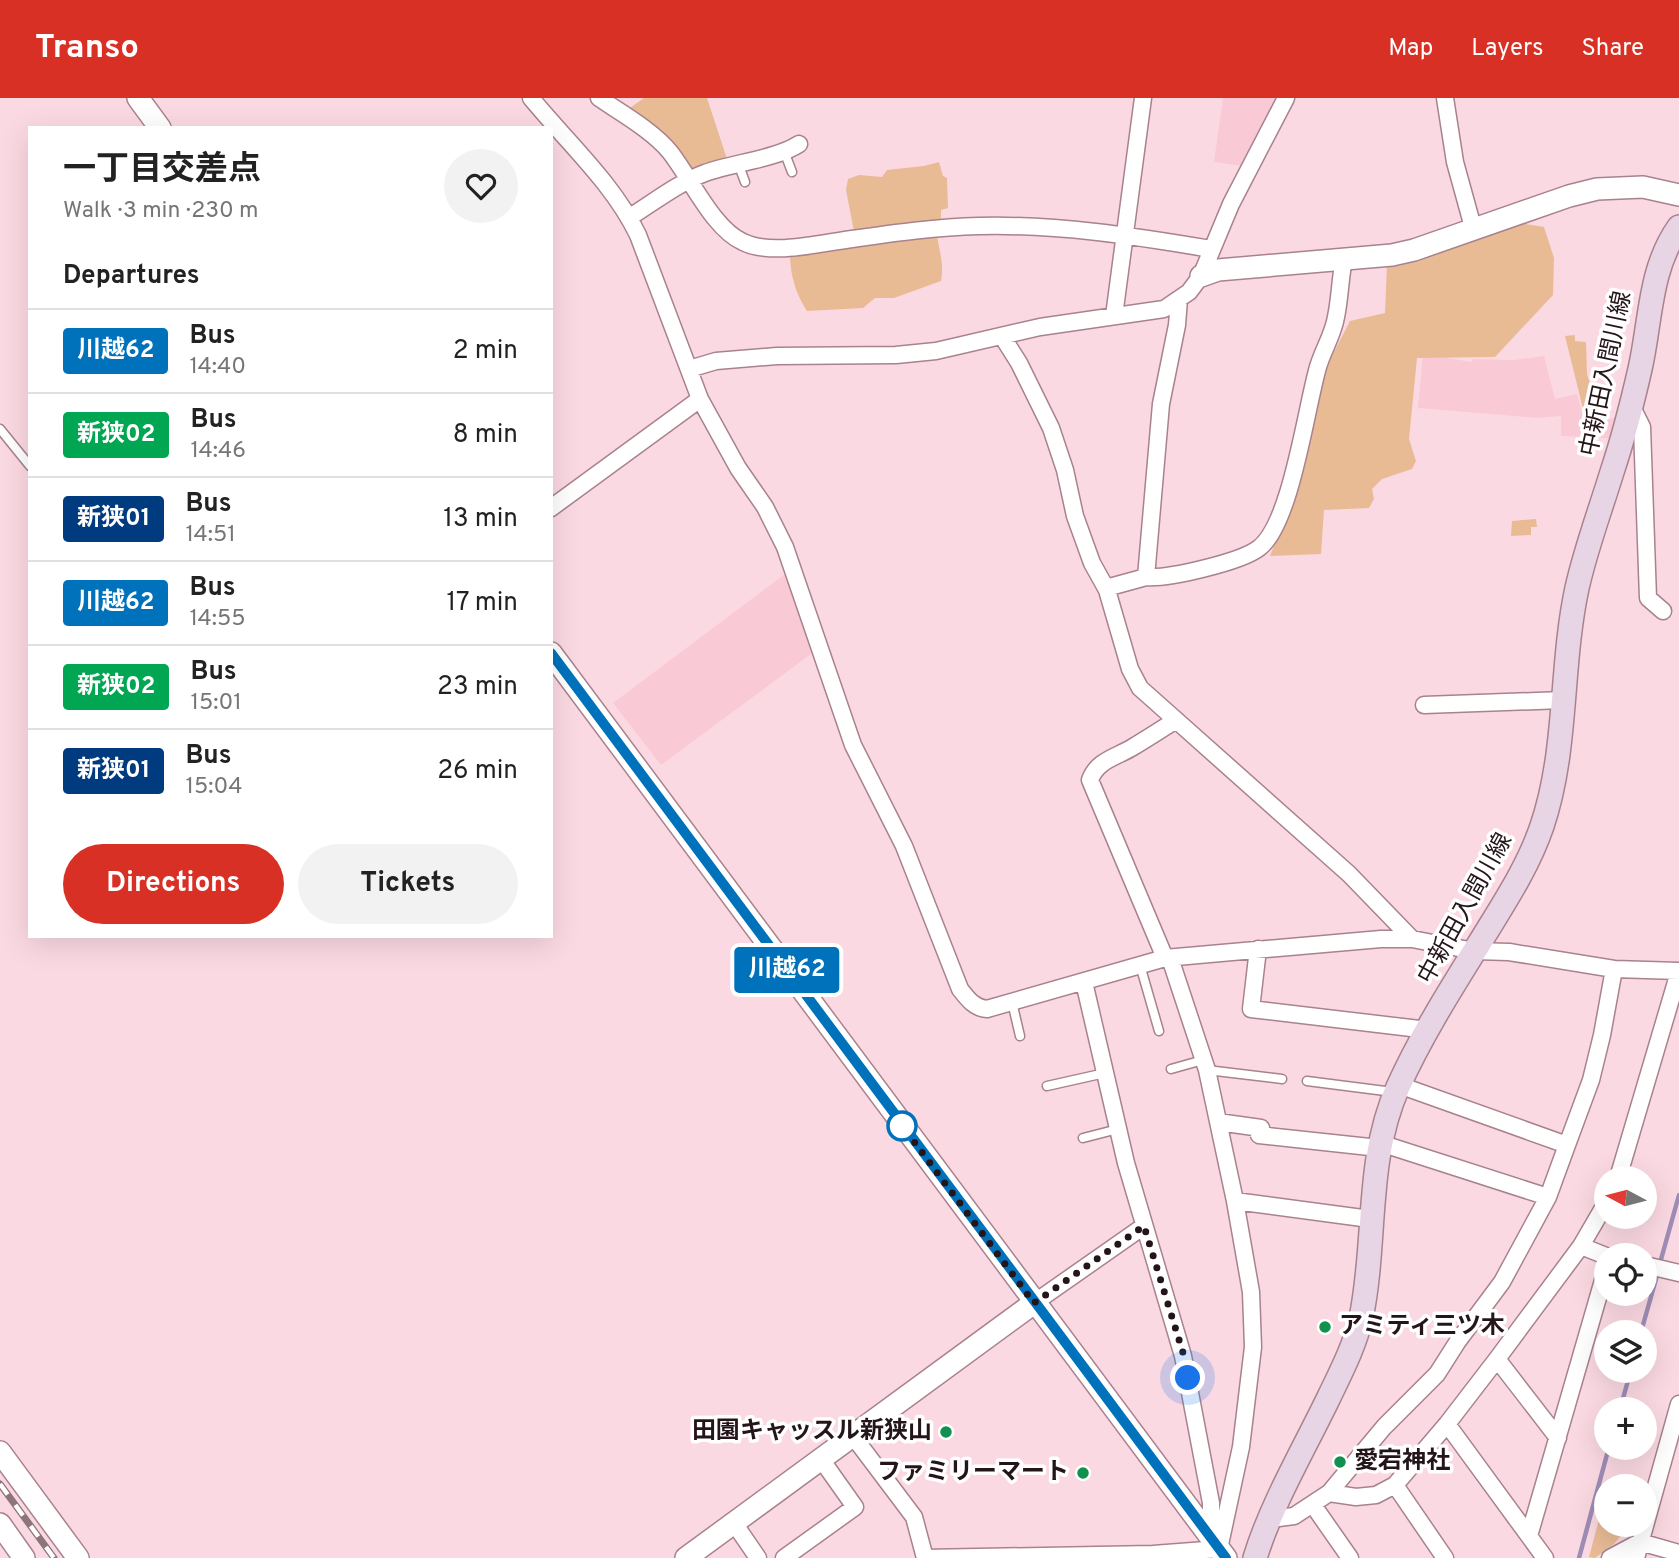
<!DOCTYPE html>
<html lang="en">
<head>
<meta charset="utf-8">
<style>
  :root { --surface:#fff; --page:#f2f2f2; --text:#222; --muted:#767676; --line:#e0e0e0; --accent:#d93025 }
  body { margin:0; font-family:Overpass,"Noto Sans JP",sans-serif; background:var(--page); color:var(--text); height:100vh; display:flex; flex-direction:column; font-size:26px; white-space:nowrap }
  * { box-sizing:border-box; margin:0 }
  p { font-size:23px; color:var(--muted) }
  .icon { flex:none; width:38px; height:38px; fill:none; stroke:currentColor; stroke-width:2; stroke-linecap:round; stroke-linejoin:round }
  .map { position:relative; flex:1; overflow:hidden }
  .details { position:absolute; left:28px; top:28px; width:525px; height:812px; display:flex; flex-direction:column; background:var(--surface); border-radius:0px; box-shadow:0 7px 28px #0002 }
  .details>* { flex:none }
  .badge { padding:0 14px; border-radius:5px; font-size:24px; line-height:46px }
  .needle { width:46px; rotate:277deg }
  .buttons { position:absolute; left:1594px; top:1068px; display:grid; gap:14px }
  .buttons a { display:grid; place-items:center; width:63px; height:63px; border-radius:50%; background:var(--surface); box-shadow:0 7px 28px #0002; font-size:35px }
  .you { position:absolute; width:35px; height:35px; margin:-18px; border:5px solid #fff; border-radius:50%; background:#1a73e8; box-shadow:0 0 0 10px #1a73e833 }
  .map>.badge { position:absolute; translate:-50% -50%; box-shadow:0 0 0 4px #fff }
  h2 { padding:0 35px; font-size:26px; line-height:63px }
  .round { display:grid; place-items:center; flex:none; width:74px; height:74px; border-radius:37px; background:var(--page) }
  .overview { display:flex; align-items:center; justify-content:space-between; height:119px; padding:0 35px }
  h1 { font-size:33px; font-weight:700; line-height:52px }
  .action { display:flex; gap:14px; margin-top:auto; padding:14px 35px }
  .action a { flex:1; height:80px; border-radius:42px; background:var(--accent); color:#fff; font-size:28px; font-weight:700; line-height:80px; text-align:center }
  .action a+a { background:var(--page); color:var(--text) }
  ul { padding:0; list-style:none }
  li { display:flex; align-items:center; gap:21px; height:84px; padding:0 35px; border-top:2px solid var(--line) }
  li div { flex:1 }
  li b { display:block; font-size:26px }
  li em { font-style:normal }
  li .badge { min-width:77px; font-weight:700; text-align:center }
  header { display:flex; align-items:center; gap:42px; box-sizing:border-box; height:98px; padding:0 35px; background:var(--accent); color:#fff }
  header strong { font-size:33px }
  nav { display:flex; gap:38px; margin-inline-start:auto; font-size:24px }
  .map>svg:first-child { display:block }
  .built { fill:#fac9d6 }
  .green { fill:#e8bb95 }
  .lines { fill:none; stroke-linecap:round; stroke-linejoin:round }
  .stream { stroke:#9e8db5; stroke-width:4.5 }
  .service-casing { stroke:#a8828c; stroke-width:11 }
  .minor-casing { stroke:#a8828c; stroke-width:19 }
  .tertiary-casing { stroke:#a8828c; stroke-width:24 }
  .secondary-casing { stroke:#a8828c; stroke-width:26 }
  .service { stroke:#fff; stroke-width:8 }
  .minor { stroke:#fff; stroke-width:16 }
  .tertiary { stroke:#fff; stroke-width:21 }
  .secondary { stroke:#e7d4e5; stroke-width:23 }
  .rail-casing { stroke:#8e757c; stroke-width:7 }
  .rail { stroke:#fff; stroke-width:4.5; stroke-dasharray:13; stroke-linecap:butt }
  .line-casing { stroke:#fff; stroke-width:16 }
  .line { stroke:#0072bc; stroke-width:10 }
  .walk { stroke:#24151a; stroke-width:7; stroke-dasharray:0 12.6 }
  .stop-dot { fill:#fff; stroke:#0072bc; stroke-width:3.5 }
  .poi-dot { fill:#10914f; stroke:#fff; stroke-width:2.5 }
  .labels { text-anchor:middle; dominant-baseline:central; stroke-width:7; stroke-linejoin:round; paint-order:stroke }
  .street-label { font-size:24px; fill:#24151a; stroke:#fff }
  .poi-label { font-size:24px; font-weight:bold; fill:#24151a; stroke:#fff; text-anchor:start }
</style>
</head>
<body>
<header>
<strong>Transo</strong>
<nav><a>Map</a><a>Layers</a><a>Share</a></nav>
</header>
<div class="map">
<svg width="1679" height="1460" viewBox="0 0 1679 1460">
  <rect width="100%" height="100%" fill="#fbd9e2"/>
  <!-- built -->
  <path class="built" d="M1223,0h56l-36,68 -29,-4z
    M1423,256l49,8v-3l42,1 30,-4 11,43 22,-5 9,32 28,-8 -5,20 -48,-2v-20l-23,2 -120,-10z
    M789,473l26,80 -154,114 -48,-62z"/>
  <!-- green -->
  <path class="green" d="M644,0h63l20,61 -32,14 -68,-63z
    M939,64l4,14 4,2 1,30 -7,2v10l-5,5c1,22 9,35 5,56l-47,17h-19l-12,10 -56,3c-12,-19 -17,-36 -17,-59l66,-10 -10,-52 2,-11 11,-4 23,2 5,-7 37,-4z
    M1519,125l25,4 10,31 -1,37 -58,62 -78,1 -8,81 7,22 -4,8 -30,10 -10,10 2,10 -5,9 -45,2 -3,44 -51,2 23,-58 28,-121 29,-56 35,-8 2,-48 83,-23z
    M1575,237v6l11,1 1,32 15,46 -15,5 -22,-89z
    M1536,421l1,8h-6v8l-20,1 1,-15z
    M1606,1395v31h25l-17,20 -19,14 -6,-1z"/>
  <g class="lines">
    <!-- stream -->
    <path class="stream" d="M1660,1165l19,-68
      M1641,1234l17,-60
      M1620,1311l11,-39
      M1579,1460l30,-111"/>
    <defs>
      <path id="service" d="M784,53l8,21
        M738,65l7,19
        M0,331l30,37
        M1140,867l19,66
        M1012,904l8,34
        M1171,971l32,-9
        M1207,972l75,9
        M1307,983l86,11
        M1047,988l58,-13
        M1083,1040l35,-9"/>
      <path id="minor" d="M531,0c36,44 82,85 107,137l62,164 38,69 27,39 20,40 68,198 51,101 56,143c7,9 14,19 27,20l178,-51 216,-19h31l62,12 35,1 105,17 65,2
        M599,0c22,15 54,33 71,54 20,25 43,77 73,90 28,14 78,1 109,-3 42,-6 85,-12 127,-13 78,-2 155,10 232,23
        M1445,0l10,64 19,69
        M630,119c24,-15 48,-34 75,-44 27,-10 71,-14 94,-29
        M1114,218l29,-218
        M1002,238l17,27 32,65 14,42 10,46 17,47 15,27 23,79 10,19 36,32c-14,9 -28,18 -43,27 -16,10 -36,13 -43,33l75,178
        M689,271l27,-8 61,-5 119,-1 40,-4 104,-24 124,-18 25,-17 12,-16 30,-72 55,-106
        M1631,307l11,22 6,171 15,13
        M551,410l149,-109
        M1146,479c22,2 95,-15 113,-29 32,-24 47,-140 59,-181 5,-17 15,-32 18,-50 4,-19 4,-38 8,-58
        M1106,490l40,-11 15,-173 16,-79 2,-26
        M1424,607l139,-5
        M1176,622l173,154 63,65
        M1258,851l-7,60 177,21
        M1084,884l42,181 57,193 28,147v16l-5,14
        M1218,1024l43,6 -2,7 120,13
        M1380,1045l168,54
        M1567,1047l24,-65 11,-45 12,-66
        M1618,1080l61,-206
        M1235,1103l135,18
        M1581,1148l25,10
        M1645,1167l34,8
        M1034,1205l110,-77
        M1497,1261l61,79
        M1447,1326l98,134
        M853,1338l61,81 11,41
        M1395,1387l50,73
        M1329,1395l55,-66 53,-53 21,-33 44,-59 46,-85 19,-52 -168,-60
        M1313,1407l37,53
        M1271,1421l23,-3 35,-23 27,4 20,-2 19,-10 52,-61 50,-65 84,-113 25,-43
        M734,1425l24,35
        M1529,1438l77,-266
        M784,1460l71,-51 -34,-48
        M925,1460l228,-4 66,-5 22,-102 12,-100 -2,-55 -16,-91 -28,-131 -37,-112
        M1610,1460l30,-16 39,11
        M1636,1460l43,-154"/>
      <path id="tertiary" d="M138,0l22,30
        M1201,178l17,-6 174,-15 22,-5 155,-54 28,-7 46,-2 36,8
        M551,555l675,905
        M0,1354l78,106
        M0,1426l24,34
        M686,1460l348,-255"/>
      <path id="secondary" d="M1255,1460c16,-53 50,-111 74,-161 12,-25 26,-52 32,-79 16,-77 4,-157 37,-231 23,-51 54,-100 84,-148 22,-36 46,-72 60,-113 26,-77 18,-159 35,-238 9,-40 23,-77 35,-116 11,-33 20,-68 28,-103 11,-48 9,-100 39,-142"/>
    </defs>
    <!-- service casing -->
    <use href="#service" class="service-casing"/>
    <!-- minor casing -->
    <use href="#minor" class="minor-casing"/>
    <!-- tertiary casing -->
    <use href="#tertiary" class="tertiary-casing"/>
    <!-- secondary casing -->
    <use href="#secondary" class="secondary-casing"/>
    <!-- service -->
    <use href="#service" class="service"/>
    <!-- minor -->
    <use href="#minor" class="minor"/>
    <!-- tertiary -->
    <use href="#tertiary" class="tertiary"/>
    <!-- secondary -->
    <use href="#secondary" class="secondary"/>
    <defs>
      <path id="rail" d="M0,1386l54,74"/>
    </defs>
    <!-- rail casing -->
    <use href="#rail" class="rail-casing"/>
    <!-- rail -->
    <use href="#rail" class="rail"/>
  </g>
  <g class="lines">
    <defs>
      <path id="line" d="M551,555l675,905"/>
    </defs>
    <!-- line casing -->
    <use href="#line" class="line-casing"/>
    <!-- line -->
    <use href="#line" class="line"/>
    <!-- walk -->
    <path class="walk" d="M902,1028l-1,-2 133,179 110,-77 40,130 4,22"/>
  </g>
  <!-- markers -->
  <circle class="stop-dot" cx="902" cy="1028" r="14"/>
  <g class="poi-dot">
    <circle cx="1325" cy="1229" r="7"/>
    <circle cx="946" cy="1334" r="7"/>
    <circle cx="1340" cy="1364" r="7"/>
    <circle cx="1083" cy="1375" r="7"/>
  </g>
  <g class="labels">
    <!-- street labels -->
    <g class="street-label">
      <text transform="translate(1607 276) rotate(-78)">中新田入間川線</text>
      <text transform="translate(1466 811) rotate(-61)">中新田入間川線</text>
    </g>
    <!-- poi labels -->
    <g class="poi-label">
      <text x="1339" y="1229">アミティ三ツ木</text>
      <text x="932" y="1334" text-anchor="end">田園キャッスル新狭山</text>
      <text x="1354" y="1364">愛宕神社</text>
      <text x="1069" y="1375" text-anchor="end">ファミリーマート</text>
    </g>
  </g>
</svg>
<div class="buttons">
<a><svg class="needle" viewBox="-14 -14 28 28"><path d="M0-13l5 13h-10z" fill="#e53935"/><path d="M0 13l5-13h-10z" fill="#767676"/></svg></a>
<a><svg class="icon" aria-label="locate" viewBox="0 0 24 24"><circle cx="12" cy="12" r="6"/><path d="M12 2v4M12 18v4M2 12h4M18 12h4"/></svg></a>
<a><svg class="icon" aria-label="layers" viewBox="0 0 24 24"><path d="M12 4l9 5-9 5-9-5zM3 14l9 5 9-5"/></svg></a>
<a>+</a>
<a>−</a>
</div>
<div class="you" style="left:1188px;top:1280px"></div>
<b class="badge" style="left:787px;top:872px;background:#0072bc;color:#fff">川越62</b>
<section class="details">
<div class="overview"><div><h1>一丁目交差点</h1><p>Walk · 3 min · 230 m</p></div><a class="round"><svg class="icon" aria-label="heart" viewBox="0 0 24 24"><path d="M12 20l-8-8c-3-5 5-10 8-4 3-6 11-1 8 4z"/></svg></a></div>
<h2>Departures</h2>
<ul>
<li><span class="badge" style="background:#0072bc;color:#fff">川越62</span><div><b>Bus</b><p>14:40</p></div><em>2 min</em></li>
<li><span class="badge" style="background:#00a651;color:#fff">新狭02</span><div><b>Bus</b><p>14:46</p></div><em>8 min</em></li>
<li><span class="badge" style="background:#003b80;color:#fff">新狭01</span><div><b>Bus</b><p>14:51</p></div><em>13 min</em></li>
<li><span class="badge" style="background:#0072bc;color:#fff">川越62</span><div><b>Bus</b><p>14:55</p></div><em>17 min</em></li>
<li><span class="badge" style="background:#00a651;color:#fff">新狭02</span><div><b>Bus</b><p>15:01</p></div><em>23 min</em></li>
<li><span class="badge" style="background:#003b80;color:#fff">新狭01</span><div><b>Bus</b><p>15:04</p></div><em>26 min</em></li>
</ul>
<div class="action"><a>Directions</a><a>Tickets</a></div>
</section>
</div>
</body>
</html>
